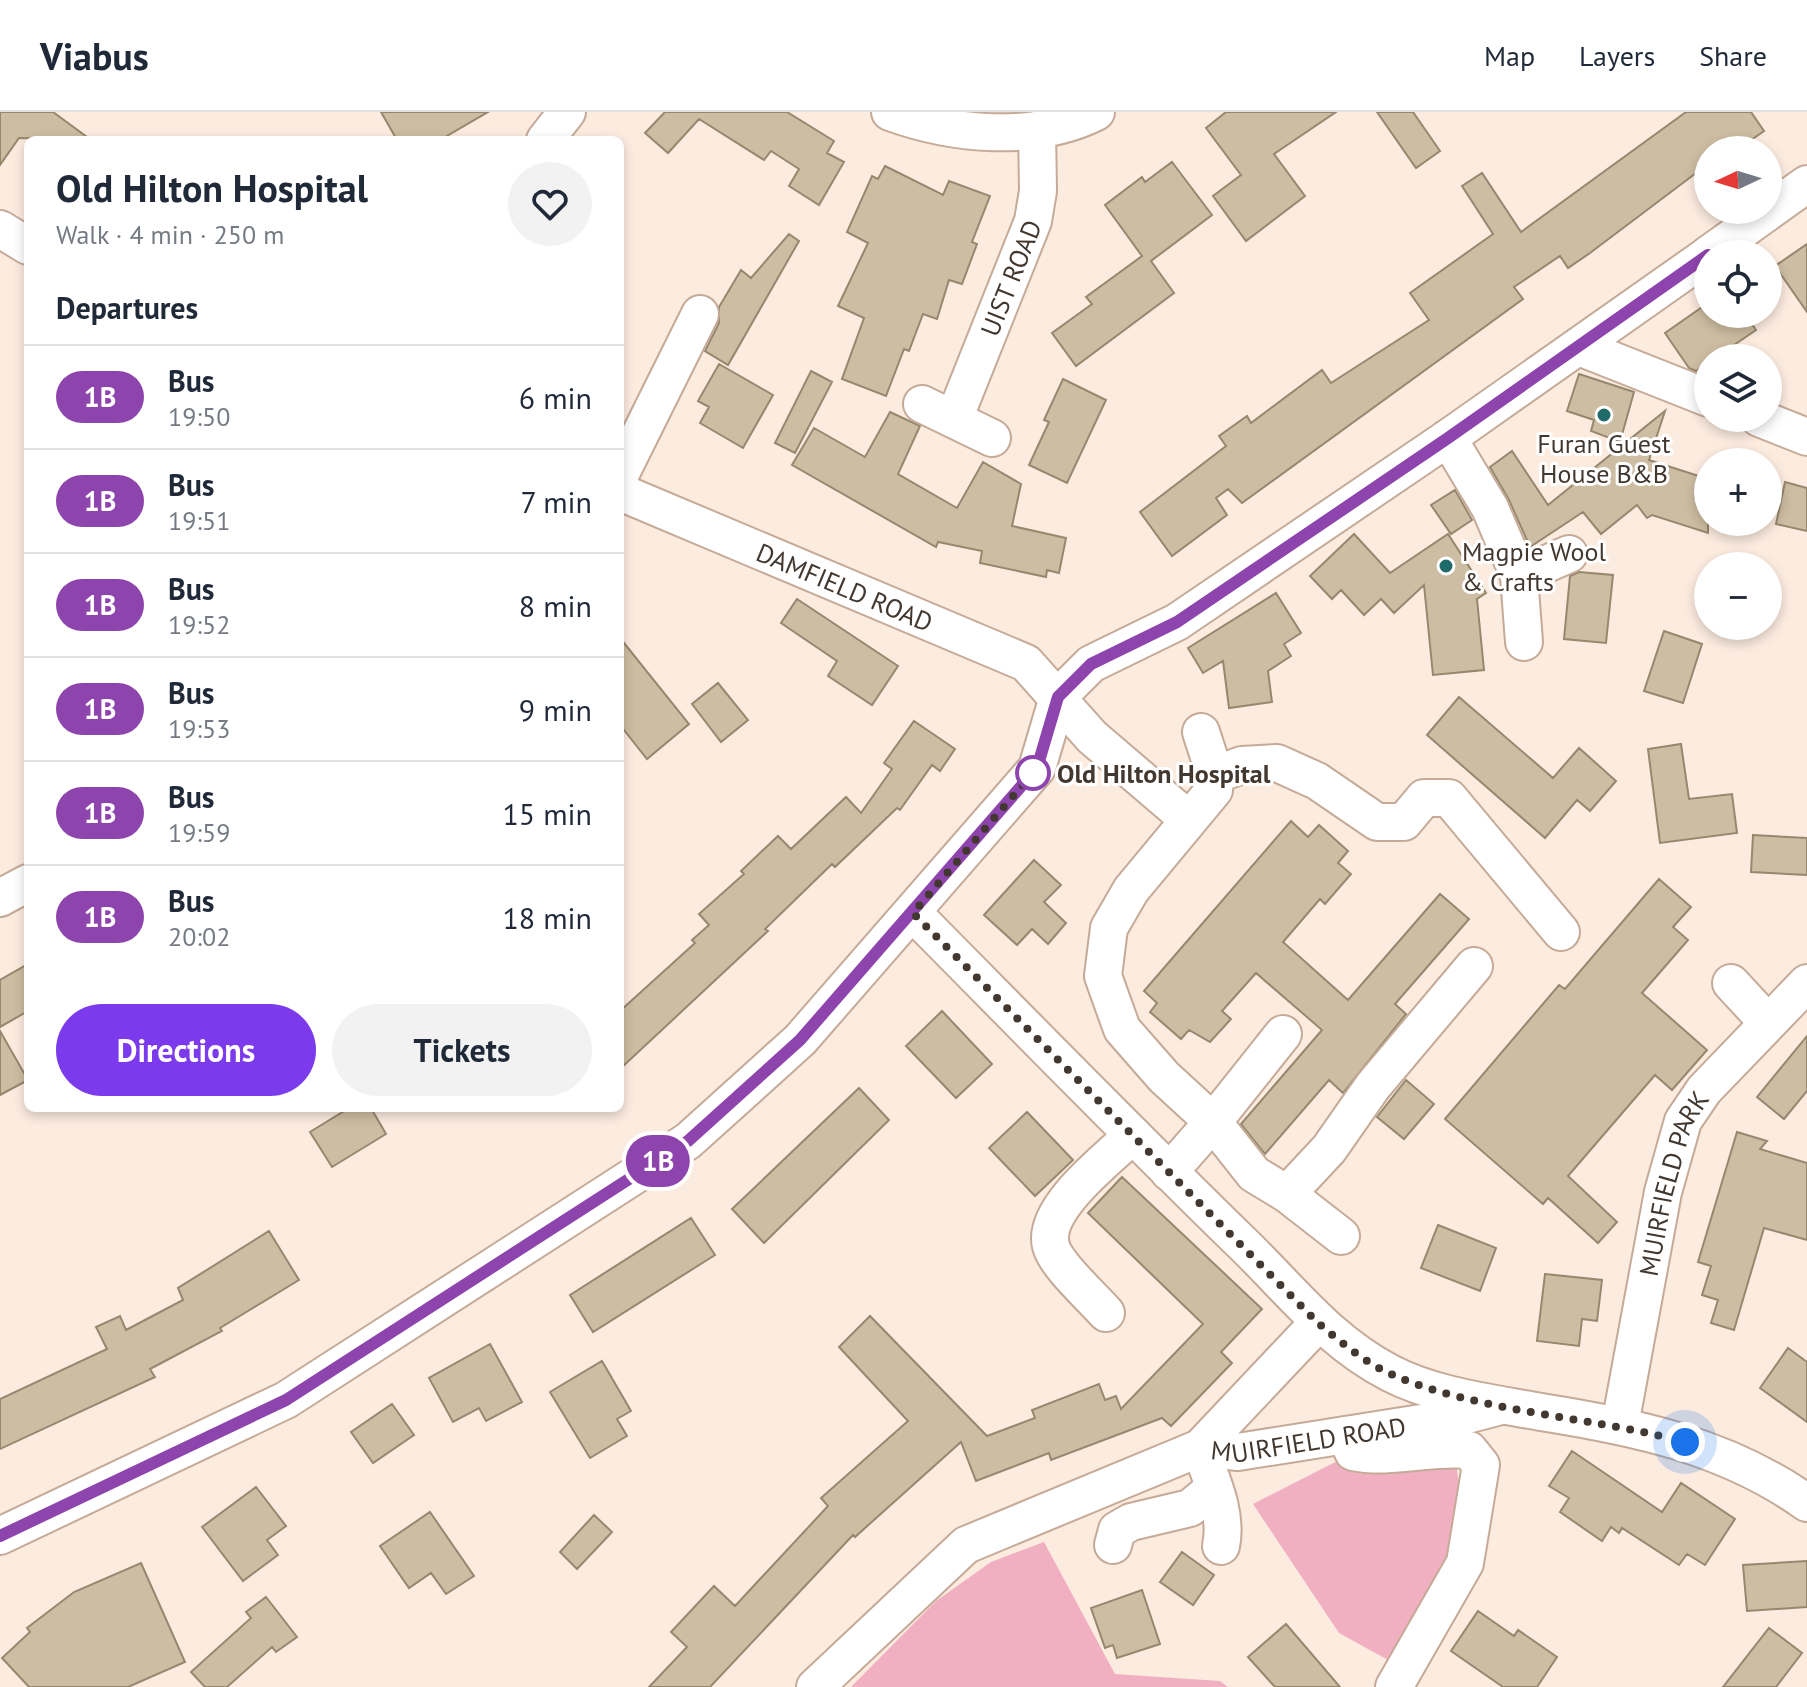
<!DOCTYPE html>
<html lang="en">
<head>
<meta charset="utf-8">
<style>
  :root { --surface:#fff; --page:#f2f2f3; --text:#1f2937; --muted:#747a83; --line:#e0e1e3; --accent:#7c3aed }
  body { margin:0; font-family:"PT Sans",sans-serif; background:var(--page); color:var(--text); height:100vh; display:flex; flex-direction:column; font-size:30px; white-space:nowrap }
  * { box-sizing:border-box; margin:0 }
  p { font-size:26px; color:var(--muted) }
  .icon { flex:none; width:44px; height:44px; fill:none; stroke:currentColor; stroke-width:2; stroke-linecap:round; stroke-linejoin:round }
  .map { position:relative; flex:1; overflow:hidden }
  .drawer { position:absolute; left:24px; top:24px; width:600px; height:976px; display:flex; flex-direction:column; background:var(--surface); border-radius:12px; box-shadow:0 4px 12px #0003 }
  .drawer>* { flex:none }
  .badge { padding:0 16px; border-radius:26px; font-size:28px; line-height:52px }
  .needle { width:52px; rotate:266deg }
  .controls { position:absolute; left:1694px; top:24px; display:grid; gap:16px }
  .controls a { display:grid; place-items:center; width:88px; height:88px; border-radius:50%; background:var(--surface); box-shadow:0 4px 12px #0003; font-size:40px }
  .you { position:absolute; width:40px; height:40px; margin:-20px; border:6px solid #fff; border-radius:50%; background:#1a73e8; box-shadow:0 0 0 12px #1a73e833 }
  .map>.badge { position:absolute; translate:-50% -50%; box-shadow:0 0 0 4px #fff }
  h2 { padding:0 32px; font-size:30px; line-height:72px }
  .round { display:grid; place-items:center; flex:none; width:84px; height:84px; border-radius:42px; background:var(--page) }
  .overview { display:flex; align-items:center; justify-content:space-between; height:136px; padding:0 32px }
  h1 { font-size:38px; font-weight:800; line-height:60px }
  .primary-button { display:flex; gap:16px; margin-top:auto; padding:16px 32px }
  .primary-button a { flex:1; height:92px; border-radius:48px; background:var(--accent); color:#fff; font-size:32px; font-weight:800; line-height:92px; text-align:center }
  .primary-button a+a { background:var(--page); color:var(--text) }
  ul { padding:0; list-style:none }
  li { display:flex; align-items:center; gap:24px; height:104px; padding:0 32px; border-top:2px solid var(--line) }
  li div { flex:1 }
  li b { display:block; font-size:30px }
  li em { font-style:normal }
  li .badge { min-width:88px; font-weight:700; text-align:center }
  header { display:flex; align-items:center; gap:48px; box-sizing:border-box; height:112px; padding:0 40px; background:var(--surface); border-bottom:2px solid var(--line) }
  header strong { font-size:38px }
  nav { display:flex; gap:44px; margin-inline-start:auto; font-size:28px }
  .map>svg:first-child { display:block }
  .green { fill:#f0b0c2 }
  .building { fill:#cdbda2; stroke:#96886e; stroke-width:2 }
  .lines { fill:none; stroke-linecap:round; stroke-linejoin:round }
  .minor-casing { stroke:#c6aa98; stroke-width:40 }
  .minor { stroke:#fff; stroke-width:36 }
  .line-casing { stroke:#fff; stroke-width:18 }
  .line { stroke:#8e44ad; stroke-width:12 }
  .walk { stroke:#433830; stroke-width:8; stroke-dasharray:0 14.4 }
  .poi-dot { fill:#1f6b69; stroke:#fff; stroke-width:3 }
  .stop-dot { fill:#fff; stroke:#8e44ad; stroke-width:4 }
  .labels { text-anchor:middle; dominant-baseline:central; stroke-width:6; stroke-linejoin:round; paint-order:stroke }
  .street-label { font-size:26px; fill:#433830; stroke:#fff }
  .poi-label { font-size:26px; fill:#433830; stroke:#fff }
  .stop-label { font-size:26px; font-weight:bold; fill:#433830; stroke:#fff; text-anchor:start }
</style>
</head>
<body>
<header>
<strong>Viabus</strong>
<nav><a>Map</a><a>Layers</a><a>Share</a></nav>
</header>
<div class="map">
<svg width="1807" height="1575" viewBox="0 0 1807 1575">
  <rect width="100%" height="100%" fill="#fcebdf"/>
  <!-- green -->
  <path class="green" d="M1355,1340l100,6 19,122 -66,91 -69,-38 -86,-129z
    M1044,1430l71,132 105,7 8,6h-377l85,-86 55,-39z"/>
  <!-- building -->
  <path class="building" d="M0,0h53l38,28 -72,-2 -19,27z
    M381,0h107l-48,28h-43z
    M665,0h122l47,29 -7,12 17,9 -25,43 -30,-19 10,-17 -28,-18 -7,9 -65,-41 -31,34 -23,-20z
    M1226,0h110l-62,42 31,42 -59,45 -33,-45 28,-21 -35,-47z
    M1377,0h36l27,39 -24,17z
    M1686,0h65l13,19 -27,19h-29v14l-118,89 -22,15 -8,-12 -46,31 9,12 -281,204 -14,-14 -12,9 11,17 -55,41 -32,-44 86,-66 -7,-10 28,-20 4,7 71,-53 9,13 98,-63 -19,-27 83,-59 -31,-48 20,-13 39,59z
    M1172,50l40,53 -61,46 23,32 -98,73 -24,-33 40,-29 -6,-7 56,-41 -37,-51 37,-28 3,5z
    M885,54l58,29 6,-14 41,15 -18,46 5,2 -15,40 -13,-4 -12,39 -14,-5 -14,37 -5,-2 -18,47 -44,-17 22,-61 -26,-12 30,-63 -21,-11 25,-56 6,3z
    M789,122l10,7 -71,124 -23,-14 14,-28v-16l22,-37 10,8z
    M1807,132v68l-32,-46z
    M1708,191v11h37l11,16 -41,28h-7v5l-12,8 -7,-3 -24,-35z
    M719,252l54,31 -30,53 -43,-25 9,-16 -11,-6z
    M811,259l21,11 -37,71 -20,-10z
    M1579,262l55,18 -14,50 -29,-11 3,-11 -27,-9z
    M1063,267l43,21 -39,83 -38,-18 20,-43 -5,-2z
    M1665,299l-16,49 59,19v54l-56,-18 -5,3 -10,-13 -36,29 -18,-22 -53,35 -21,-47 -19,-33 22,-16 36,54z
    M890,300l30,14 -22,48 59,34 26,-46 38,22 -9,42 54,12 -7,35 -12,-3 -1,7 -66,-14 2,-12 -44,-9 -2,5 -144,-82 22,-37 51,29z
    M1785,370l22,6v43l-31,-7z
    M1455,378l17,30 -21,14 -20,-29z
    M1354,422l36,39 58,-39 38,59 -9,6 7,71 -51,5 -9,-90 -30,28 -13,-14 -17,16 -23,-25 -9,9 -22,-23z
    M1579,460l34,3 -7,68 -42,-4 6,-63z
    M1276,481l25,40 -17,11 7,12 -23,15 4,31 -43,6 -6,-47 -20,12 -15,-25z
    M797,487l101,67 -26,39 -44,-29 9,-15 -56,-38z
    M1664,519l38,13 -19,59 -39,-12z
    M620,526l69,86 -42,35 -27,-34z
    M718,571l30,37 -27,22 -29,-38z
    M1459,585l94,81 26,-30 37,33 -26,30 -13,-11 -32,38 -118,-103z
    M914,609l41,28 -15,22 -8,-6 -32,45 -3,-2 -62,59 -3,-3 -67,65 3,2 -148,138v-58l75,-68 -3,-3 17,-15 -10,-11 45,-40 -3,-3 37,-35 13,13 55,-52 15,16 31,-44 -8,-6z
    M1681,632l8,55 43,-5 5,39 -77,10 -12,-94z
    M1291,709l17,16 11,-12 29,26 -10,12 13,11 -26,30 -5,-5 -37,43 65,58 92,-106 29,25 -74,85 11,10 -63,79 -14,-13 -64,74 -24,-30 81,-94 -66,-57 -34,38 9,8 -21,23 -21,-12 -8,9 -31,-27 7,-9 -13,-12z
    M1753,723l54,3v37l-56,-3z
    M1034,748l27,25 -17,17 22,21 -18,21 -16,-15 -15,16 -33,-30z
    M1659,767l32,28 -18,20 15,13 -46,53 65,57 -35,40 -17,-15 -87,101 49,46 -19,21 -50,-45 -5,6 -98,-85 114,-134 6,4z
    M28,852v47l-28,16v-47z
    M942,899l50,53 -36,34 -50,-52z
    M0,919l28,49 -28,15z
    M1807,924v55l-23,28 -27,-22z
    M1406,968l28,24 -30,35 -27,-22z
    M859,976l30,32 -125,123 -32,-34z
    M349,996h22l15,26 -54,33 -22,-35z
    M1027,1000l46,48 -38,36 -46,-48z
    M1737,1020l30,9 -7,8 47,14v77l-43,-12 -30,102 -23,-7 7,-23 -16,-5 9,-29 -13,-4z
    M1122,1065l140,132 -41,43 11,11 -61,63 -9,-8 -111,42 -2,-7 -73,28 -15,-39 -106,95 -2,-2 -143,152h-61l38,-40 -16,-15 43,-46 21,20 93,-100 -7,-8 87,-77 -69,-74 31,-31 117,120 48,-18 -3,-8 67,-26 6,16 11,-4 5,13 82,-85 -115,-111z
    M691,1106l24,37 -122,77 -23,-37z
    M1438,1113l58,23 -16,43 -59,-23z
    M269,1119l30,49 -79,48 2,3 -72,38 5,8 -155,72v-50l107,-50 -11,-22 24,-11 6,14 57,-30 -5,-12z
    M1545,1162l57,6 -5,41 -15,-2 -3,27 -42,-5z
    M490,1232l32,58 -36,19 -7,-13 -26,14 -24,-44z
    M1788,1236l19,14v60l-47,-34z
    M602,1249l29,50 -14,8 10,17 -37,22 -40,-66z
    M392,1292l22,31 -41,28 -22,-31z
    M1572,1339l90,61 19,-29 54,36 -30,46 -18,-11 -8,11 -57,-37 -3,5 -8,-6 -9,14 -42,-29 9,-14 -20,-12z
    M256,1375l30,39 -19,14 11,15 -35,26 -41,-54z
    M430,1400l44,64 -28,18 -15,-21 -22,15 -29,-42z
    M594,1403l18,17 -35,37 -17,-17z
    M1182,1440l32,23 -21,30 -33,-23z
    M1807,1449v46l-60,4 -4,-46z
    M141,1451l44,99 -57,25h-99l-27,-29 28,-26 -3,-4 47,-36z
    M1142,1478l18,54 -43,14 -4,-13 -8,3 -14,-40z
    M266,1485l31,40 -21,15 -4,-5 -45,40h-22l-14,-15 60,-54 -5,-6z
    M1478,1499l36,25 4,-6 39,27 -20,30h-34l-52,-36z
    M1286,1512l54,63h-65l-27,-30z
    M1769,1516l33,25 -26,34h-53z"/>
  <g class="lines">
    <defs>
      <g id="minor">
        <path d="M890,0c63,23 144,31 206,0"/>
        <path d="M545,28l22,-28"/>
        <path d="M0,117l28,17"/>
        <path d="M1709,142l98,-70"/>
        <path d="M1579,235l129,51"/>
        <path d="M922,292l70,34"/>
        <path d="M1759,306l48,19"/>
        <path id="s1" d="M954,307l79,-198 5,-30 -1,-61"/>
        <path d="M1448,326l42,70 29,68 5,66"/>
        <path d="M620,363l80,-161"/>
        <path id="s2" d="M620,380l406,171 66,74 96,82"/>
        <path d="M1519,464l50,-22"/>
        <path d="M1215,663l27,-10 35,-2 40,18 60,41h27l20,-24h25l112,134"/>
        <path d="M0,786l28,-15"/>
        <path d="M913,801c109,110 217,221 328,329 49,47 87,99 149,131 44,23 102,30 151,39 95,15 186,34 266,91"/>
        <path d="M1731,871l37,40"/>
        <path d="M1283,922l-70,88 41,52 33,20 54,42"/>
        <path d="M1169,1060l44,-50 -49,-45 -42,-48 -19,-53 6,-48 22,-38 83,-100 1,-15 -14,-43"/>
        <path d="M1287,1082l42,-45 44,-63 101,-120"/>
        <path d="M1106,1201c-14,-16 -50,-48 -55,-67 -10,-37 58,-88 82,-111"/>
        <path id="s3" d="M1620,1313l43,-233 20,-71 21,-31 103,-107"/>
        <path d="M1346,1323l7,17c39,8 77,-6 116,-2l12,15 -16,98 -71,124"/>
        <path d="M0,1424l286,-136 402,-259 112,-101 237,-272 21,-71 33,-33 86,-42 271,-184 260,-183"/>
        <path d="M1113,1433l4,-15 14,-8 59,-14 24,-20"/>
        <path d="M1221,1434c7,-33 -10,-67 -21,-98l118,-125"/>
        <path id="s4" d="M815,1575l151,-142 234,-97 38,4 221,-35 38,-10"/>
      </g>
    </defs>
    <!-- minor casing -->
    <use href="#minor" class="minor-casing"/>
    <!-- minor -->
    <use href="#minor" class="minor"/>
  </g>
  <g class="lines">
    <defs>
      <path id="line" d="M0,1424l286,-136 402,-259 112,-101 237,-272 21,-71 33,-33 86,-42 271,-184 260,-183"/>
    </defs>
    <!-- line casing -->
    <use href="#line" class="line-casing"/>
    <!-- line -->
    <use href="#line" class="line"/>
    <!-- walk -->
    <path class="walk" d="M1033,661l4,-5 -124,145 405,410c23,19 47,40 75,52 85,37 200,42 292,67"/>
  </g>
  <!-- markers -->
  <g class="poi-dot">
    <circle cx="1604" cy="303" r="8"/>
    <circle cx="1446" cy="454" r="8"/>
  </g>
  <circle class="stop-dot" cx="1033" cy="661" r="16"/>
  <g class="labels">
    <!-- street labels -->
    <g class="street-label">
      <text stroke="none"><textPath href="#s1" startOffset="152">UIST ROAD</textPath></text>
      <text stroke="none"><textPath href="#s2" startOffset="244">DAMFIELD ROAD</textPath></text>
      <text stroke="none"><textPath href="#s3" startOffset="248">MUIRFIELD PARK</textPath></text>
      <text stroke="none"><textPath href="#s4" startOffset="570">MUIRFIELD ROAD</textPath></text>
    </g>
    <!-- poi labels -->
    <g class="poi-label">
      <text x="1604" y="331">Furan Guest<tspan x="1604" dy="30">House B&amp;B</tspan></text>
      <text x="1462" y="439" text-anchor="start">Magpie Wool<tspan x="1462" dy="30">&amp; Crafts</tspan></text>
    </g>
    <!-- stop labels -->
    <g class="stop-label">
      <text x="1057" y="661">Old Hilton Hospital</text>
    </g>
  </g>
</svg>
<div class="controls">
<a><svg class="needle" viewBox="-14 -14 28 28"><path d="M0-13l5 13h-10z" fill="#e53935"/><path d="M0 13l5-13h-10z" fill="#747a83"/></svg></a>
<a><svg class="icon" aria-label="locate" viewBox="0 0 24 24"><circle cx="12" cy="12" r="6"/><path d="M12 2v4M12 18v4M2 12h4M18 12h4"/></svg></a>
<a><svg class="icon" aria-label="layers" viewBox="0 0 24 24"><path d="M12 4l9 5-9 5-9-5zM3 14l9 5 9-5"/></svg></a>
<a>+</a>
<a>−</a>
</div>
<div class="you" style="left:1685px;top:1330px"></div>
<b class="badge" style="left:658px;top:1049px;background:#8e44ad;color:#fff">1B</b>
<section class="drawer">
<div class="overview"><div><h1>Old Hilton Hospital</h1><p>Walk · 4 min · 250 m</p></div><a class="round"><svg class="icon" aria-label="heart" viewBox="0 0 24 24"><path d="M12 20l-8-8c-3-5 5-10 8-4 3-6 11-1 8 4z"/></svg></a></div>
<h2>Departures</h2>
<ul>
<li><span class="badge" style="background:#8e44ad;color:#fff">1B</span><div><b>Bus</b><p>19:50</p></div><em>6 min</em></li>
<li><span class="badge" style="background:#8e44ad;color:#fff">1B</span><div><b>Bus</b><p>19:51</p></div><em>7 min</em></li>
<li><span class="badge" style="background:#8e44ad;color:#fff">1B</span><div><b>Bus</b><p>19:52</p></div><em>8 min</em></li>
<li><span class="badge" style="background:#8e44ad;color:#fff">1B</span><div><b>Bus</b><p>19:53</p></div><em>9 min</em></li>
<li><span class="badge" style="background:#8e44ad;color:#fff">1B</span><div><b>Bus</b><p>19:59</p></div><em>15 min</em></li>
<li><span class="badge" style="background:#8e44ad;color:#fff">1B</span><div><b>Bus</b><p>20:02</p></div><em>18 min</em></li>
</ul>
<div class="primary-button"><a>Directions</a><a>Tickets</a></div>
</section>
</div>
</body>
</html>
